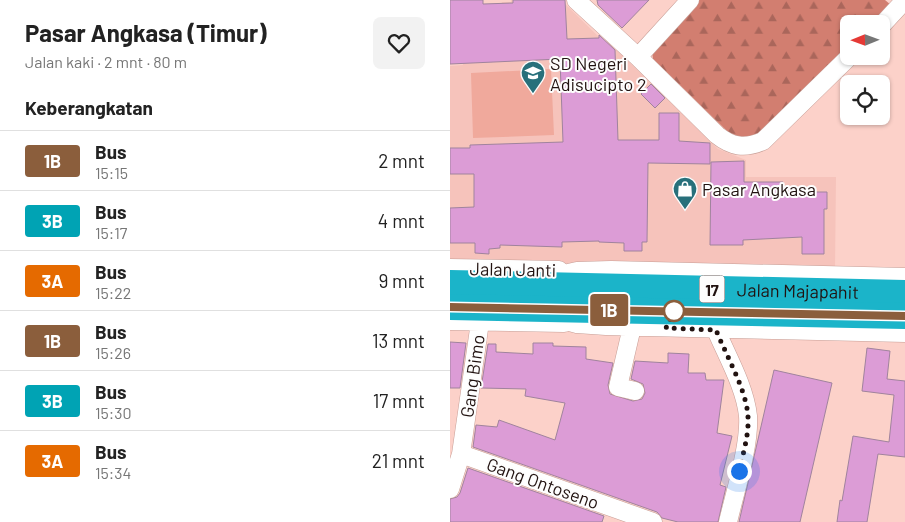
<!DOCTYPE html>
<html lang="id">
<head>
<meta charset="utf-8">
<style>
  :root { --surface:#fff; --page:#f2f2f2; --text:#222; --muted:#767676; --line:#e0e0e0 }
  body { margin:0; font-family:Barlow,sans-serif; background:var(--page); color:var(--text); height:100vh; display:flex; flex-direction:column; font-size:19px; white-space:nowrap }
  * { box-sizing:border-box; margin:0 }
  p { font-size:16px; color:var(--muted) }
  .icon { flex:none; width:28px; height:28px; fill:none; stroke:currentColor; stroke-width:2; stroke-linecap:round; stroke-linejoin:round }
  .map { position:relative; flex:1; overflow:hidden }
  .sheet { display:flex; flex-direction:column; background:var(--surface); width:450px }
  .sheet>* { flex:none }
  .badge { padding:0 10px; border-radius:4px; font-size:18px; line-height:32px }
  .needle { width:32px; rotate:269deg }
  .fabs { position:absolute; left:390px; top:15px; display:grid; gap:10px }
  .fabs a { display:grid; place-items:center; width:50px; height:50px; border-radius:8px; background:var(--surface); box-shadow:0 1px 4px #0004; font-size:25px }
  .you { position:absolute; width:25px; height:25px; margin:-12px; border:4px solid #fff; border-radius:50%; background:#1a73e8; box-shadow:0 0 0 8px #1a73e833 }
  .map>.badge { position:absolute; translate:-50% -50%; box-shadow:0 0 0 2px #fff }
  h2 { padding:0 25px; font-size:19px; line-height:45px }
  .round { display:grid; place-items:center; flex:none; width:52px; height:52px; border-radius:8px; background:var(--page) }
  .head { display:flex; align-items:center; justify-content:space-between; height:85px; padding:0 25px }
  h1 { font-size:24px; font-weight:700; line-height:38px }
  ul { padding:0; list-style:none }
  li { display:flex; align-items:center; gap:15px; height:60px; padding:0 25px; border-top:1px solid var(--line) }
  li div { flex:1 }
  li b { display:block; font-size:19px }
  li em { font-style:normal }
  li .badge { min-width:55px; font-weight:700; text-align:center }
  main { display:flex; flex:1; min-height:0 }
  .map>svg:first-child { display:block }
  .built { fill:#f6c3bb }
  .forest { fill:url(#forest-firs) }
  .pitch { fill:#f0a99c }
  .building { fill:#dc9cd6; stroke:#a0839d }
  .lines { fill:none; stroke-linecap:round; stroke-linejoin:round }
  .minor-casing { stroke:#c79e96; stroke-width:19 }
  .highway-casing { stroke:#fff; stroke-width:28 }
  .minor { stroke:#fff; stroke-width:18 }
  .highway { stroke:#1bb4c9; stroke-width:26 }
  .line-casing { stroke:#fff; stroke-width:11 }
  .line { stroke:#8b5e3c; stroke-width:8 }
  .walk { stroke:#211210; stroke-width:5; stroke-dasharray:0 9 }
  .stop-dot { fill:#fff; stroke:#8b5e3c; stroke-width:2.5 }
  .labels { text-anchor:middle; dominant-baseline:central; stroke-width:4; stroke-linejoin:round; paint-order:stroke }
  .shield { fill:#fdfdfd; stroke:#635857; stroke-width:1 }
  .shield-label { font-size:16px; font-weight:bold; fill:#211210 }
  .poi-label { font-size:18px; fill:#211210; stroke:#fdfdfd; text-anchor:start }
  .street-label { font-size:18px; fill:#211210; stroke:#fdfdfd }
</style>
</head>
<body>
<main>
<section class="sheet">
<div class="head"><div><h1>Pasar Angkasa (Timur)</h1><p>Jalan kaki · 2 mnt · 80 m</p></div><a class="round"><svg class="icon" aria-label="heart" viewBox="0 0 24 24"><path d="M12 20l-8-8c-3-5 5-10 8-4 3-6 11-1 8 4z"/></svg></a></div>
<h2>Keberangkatan</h2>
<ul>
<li><span class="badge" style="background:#8b5e3c;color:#fff">1B</span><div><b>Bus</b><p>15:15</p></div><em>2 mnt</em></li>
<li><span class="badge" style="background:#00a3b4;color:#fff">3B</span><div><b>Bus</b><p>15:17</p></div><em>4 mnt</em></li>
<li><span class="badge" style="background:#e56a00;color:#fff">3A</span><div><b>Bus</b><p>15:22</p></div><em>9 mnt</em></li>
<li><span class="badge" style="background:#8b5e3c;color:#fff">1B</span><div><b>Bus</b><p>15:26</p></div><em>13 mnt</em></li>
<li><span class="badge" style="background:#00a3b4;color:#fff">3B</span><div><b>Bus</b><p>15:30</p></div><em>17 mnt</em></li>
<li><span class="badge" style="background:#e56a00;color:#fff">3A</span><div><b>Bus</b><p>15:34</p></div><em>21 mnt</em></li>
</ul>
</section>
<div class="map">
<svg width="455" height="522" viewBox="0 0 455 522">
  <defs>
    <pattern id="forest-firs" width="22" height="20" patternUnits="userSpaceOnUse" patternTransform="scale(1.25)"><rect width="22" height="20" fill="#d27e70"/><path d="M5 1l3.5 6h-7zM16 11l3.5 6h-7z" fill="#aa665b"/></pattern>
  </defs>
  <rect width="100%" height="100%" fill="#fcd1c9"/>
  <!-- built -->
  <path class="built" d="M61,0h50l38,37 16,11 103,101 28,11v17h90l-1,93 -385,-9v-195l13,-1 -2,-59 40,-1 1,-3h9z"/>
  <!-- forest -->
  <path class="forest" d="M247,0h188l6,5 -19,19h-23v23l-88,86 -15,6 -16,-5 -77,-75 -1,-8z"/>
  <!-- pitch -->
  <path class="pitch" d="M101,69l3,66 -81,3 -2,-65z"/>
  <!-- building -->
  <path class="building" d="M0,0h33v4l30,-1v-3h52l2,39 32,-1v-3l16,15 3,90h41v-27h20v28l31,2v21l-62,-1 -1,79h-5v9h-18v-8l-25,-1v-1l-37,1v5l-62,-2v3l-11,1v5l-14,-1v-10h-25v-35l24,-1v-33h-24v-26h20v-3l93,-3 -3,-83 -110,5z
    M147,0h52l-27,28 -24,-23z
    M201,84l14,14 -10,10 -14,-14z
    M294,161v21h39v10h44v17h-3v45h-22v-17l-59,3v5h-33l1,-83z
    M0,342l16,1 -6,45h-10z
    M83,343h20v3l33,1v12l27,4 -5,22 2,9 23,7 9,-2 3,-6 -2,-9 -12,-5 4,-18 33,2v-10l21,1 -1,19h17l1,7h18l-7,53 15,3 -12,49 6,2 -8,35h-40l-16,-4 -5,-6 -184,-65 3,-22 21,2 2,-7 56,20 10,-37 -40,-7 1,-7 -45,-1 7,-44h8v8l37,2z
    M417,348l23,3 -3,28 18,2v76l-27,-3 -11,68h-30l3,-22 2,1 11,-65 36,6 5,-47 -32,-4z
    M324,370l58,13 -32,139h-61z
    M18,468l136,48 -2,6h-152v-23l7,-2 3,-4z"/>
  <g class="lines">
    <defs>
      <path id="minor" d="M126,0l62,57 79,78c15,12 28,14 46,6l87,-85
        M431,26l24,-26
        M188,57l52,-57
        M0,268l109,2
        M96,278l31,-7 34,-1 294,7
        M102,317l25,7 29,2 299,7
        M0,321l114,2
        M182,327l-14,60 17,4
        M266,330c11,26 29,57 32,86 2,29 -13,76 -20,106
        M11,454l192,68
        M0,489l11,-35 19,-132"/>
      <g id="highway">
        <path id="s1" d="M0,283l455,10"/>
        <path d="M0,307l455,9"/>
      </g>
    </defs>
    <!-- minor casing -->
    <use href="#minor" class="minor-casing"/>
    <!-- highway casing -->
    <use href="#highway" class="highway-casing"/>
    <!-- minor -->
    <use href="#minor" class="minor"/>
    <!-- highway -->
    <use href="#highway" class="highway"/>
  </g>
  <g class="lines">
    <defs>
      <path id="line" d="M0,307l455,9"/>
    </defs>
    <!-- line casing -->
    <use href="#line" class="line-casing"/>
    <!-- line -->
    <use href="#line" class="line"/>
    <!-- walk -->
    <path class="walk" d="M224,311l-8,17 50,2c10,25 31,61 32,87 1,18 -5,37 -9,54"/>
  </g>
  <!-- icons -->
  <defs>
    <symbol id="school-pin" viewBox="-11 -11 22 30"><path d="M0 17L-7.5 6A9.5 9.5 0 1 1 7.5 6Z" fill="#28707b" stroke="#fdfdfd"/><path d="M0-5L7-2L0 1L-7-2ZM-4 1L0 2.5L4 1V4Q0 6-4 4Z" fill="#fff"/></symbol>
    <symbol id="shop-pin" viewBox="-11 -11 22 30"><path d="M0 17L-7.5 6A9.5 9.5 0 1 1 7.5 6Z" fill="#28707b" stroke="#fdfdfd"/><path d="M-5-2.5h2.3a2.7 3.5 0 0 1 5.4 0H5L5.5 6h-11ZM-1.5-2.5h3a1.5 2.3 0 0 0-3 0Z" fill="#fff"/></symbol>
  </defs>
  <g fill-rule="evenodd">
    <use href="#school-pin" x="69" y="59" width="28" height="38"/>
    <use href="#shop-pin" x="221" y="175" width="28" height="38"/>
  </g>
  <!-- markers -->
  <circle class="stop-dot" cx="224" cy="311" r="10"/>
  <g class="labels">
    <!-- shield labels -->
    <rect class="shield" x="249.5" y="275.5" width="25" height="27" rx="4"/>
    <g class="shield-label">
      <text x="262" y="289">17</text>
    </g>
    <!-- poi labels -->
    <g class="poi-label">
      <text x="100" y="63">SD Negeri<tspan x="100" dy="21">Adisucipto 2</tspan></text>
      <text x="252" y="189">Pasar Angkasa</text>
    </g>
    <!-- street labels -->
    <g class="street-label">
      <text transform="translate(63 269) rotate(1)">Jalan Janti</text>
      <text stroke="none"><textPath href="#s1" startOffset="348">Jalan Majapahit</textPath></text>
      <text transform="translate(22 376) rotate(-82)">Gang Bimo</text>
      <text transform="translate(93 483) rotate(20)">Gang Ontoseno</text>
    </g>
  </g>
</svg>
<div class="fabs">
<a><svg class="needle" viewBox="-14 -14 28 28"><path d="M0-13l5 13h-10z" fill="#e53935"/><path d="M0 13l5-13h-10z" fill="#767676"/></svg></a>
<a><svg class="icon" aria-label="locate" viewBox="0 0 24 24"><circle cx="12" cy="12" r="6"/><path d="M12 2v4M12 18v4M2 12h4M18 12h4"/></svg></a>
</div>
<div class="you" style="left:289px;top:471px"></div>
<b class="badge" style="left:159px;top:310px;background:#8b5e3c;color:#fff">1B</b>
</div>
</main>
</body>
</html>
